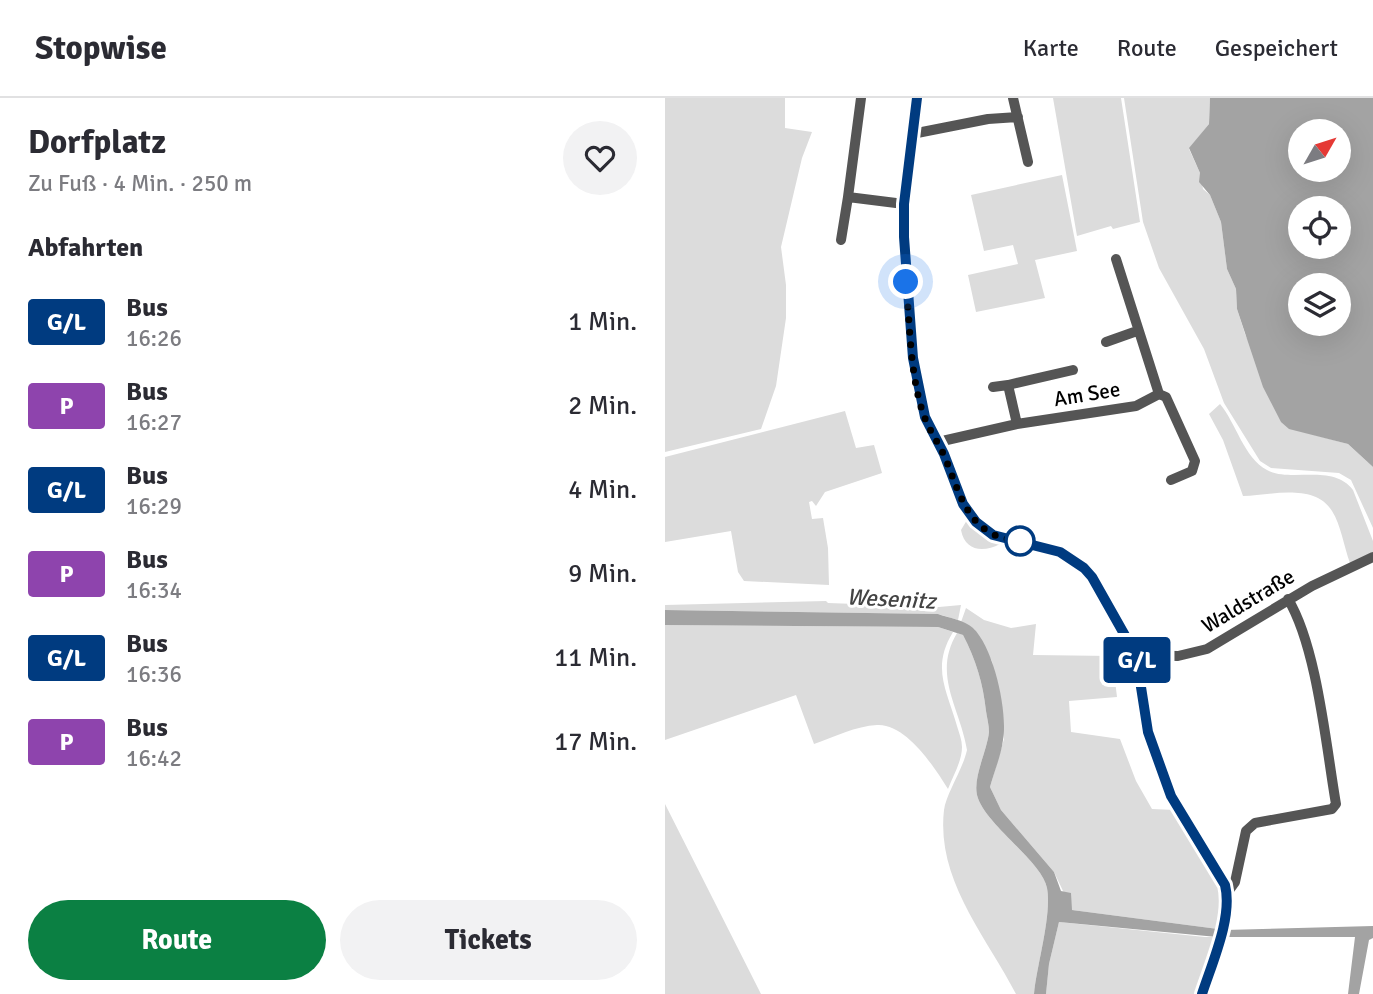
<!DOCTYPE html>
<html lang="de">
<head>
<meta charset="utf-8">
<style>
  :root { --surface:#fff; --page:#f2f2f3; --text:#2b2b33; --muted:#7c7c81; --line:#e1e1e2; --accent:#0b8043 }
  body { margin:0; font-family:Signika,sans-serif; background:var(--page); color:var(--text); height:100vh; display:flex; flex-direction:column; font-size:26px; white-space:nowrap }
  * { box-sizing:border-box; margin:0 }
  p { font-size:23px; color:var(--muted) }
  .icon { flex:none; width:38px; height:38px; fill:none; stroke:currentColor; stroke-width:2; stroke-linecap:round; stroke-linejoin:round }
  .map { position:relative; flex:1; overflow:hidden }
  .drawer { display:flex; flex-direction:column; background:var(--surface); width:665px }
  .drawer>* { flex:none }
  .badge { padding:0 14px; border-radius:5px; font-size:24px; line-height:46px }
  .needle { width:46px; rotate:51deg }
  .tools { position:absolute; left:623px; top:21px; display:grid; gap:14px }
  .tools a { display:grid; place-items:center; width:63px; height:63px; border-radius:50%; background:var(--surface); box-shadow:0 7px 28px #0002; font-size:35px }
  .you { position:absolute; width:35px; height:35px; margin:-18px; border:5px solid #fff; border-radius:50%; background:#1a73e8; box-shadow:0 0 0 10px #1a73e833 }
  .map>.badge { position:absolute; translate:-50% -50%; box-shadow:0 0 0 4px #fff }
  h2 { padding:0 28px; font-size:26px; line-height:63px }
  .round { display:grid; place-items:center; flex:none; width:74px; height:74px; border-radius:37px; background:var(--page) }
  .head { display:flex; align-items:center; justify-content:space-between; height:119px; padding:0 28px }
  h1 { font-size:33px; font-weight:700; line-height:52px }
  .action { display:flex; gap:14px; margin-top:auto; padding:14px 28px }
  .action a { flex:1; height:80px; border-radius:42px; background:var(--accent); color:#fff; font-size:28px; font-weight:700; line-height:80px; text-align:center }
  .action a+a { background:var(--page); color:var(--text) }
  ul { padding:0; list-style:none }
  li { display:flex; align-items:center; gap:21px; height:84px; padding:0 28px }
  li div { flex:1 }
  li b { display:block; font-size:26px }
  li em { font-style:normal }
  li .badge { min-width:77px; font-weight:700; text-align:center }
  header { display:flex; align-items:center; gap:42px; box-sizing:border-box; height:98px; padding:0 35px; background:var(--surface); border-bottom:2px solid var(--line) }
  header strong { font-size:33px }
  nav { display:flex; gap:38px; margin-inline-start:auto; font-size:24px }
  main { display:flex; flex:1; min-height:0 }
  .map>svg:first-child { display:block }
  .green { fill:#dcdcdc }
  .water { fill:#a3a3a3; fill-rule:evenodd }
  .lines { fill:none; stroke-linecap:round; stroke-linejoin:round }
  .street { stroke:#555; stroke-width:10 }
  .secondary { stroke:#222; stroke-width:14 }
  .line-casing { stroke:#fff; stroke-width:16 }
  .line { stroke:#003b80; stroke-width:10 }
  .walk { stroke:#000; stroke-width:7; stroke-dasharray:0 12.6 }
  .stop-dot { fill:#fff; stroke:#003b80; stroke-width:3.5 }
  .labels { text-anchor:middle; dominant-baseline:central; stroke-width:6; stroke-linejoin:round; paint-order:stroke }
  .street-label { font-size:21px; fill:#000; stroke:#fff }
  .water-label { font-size:23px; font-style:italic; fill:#444; stroke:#fff }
</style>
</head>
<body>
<header>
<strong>Stopwise</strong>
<nav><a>Karte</a><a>Route</a><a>Gespeichert</a></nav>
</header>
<main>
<section class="drawer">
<div class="head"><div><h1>Dorfplatz</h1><p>Zu Fuß · 4 Min. · 250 m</p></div><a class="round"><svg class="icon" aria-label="heart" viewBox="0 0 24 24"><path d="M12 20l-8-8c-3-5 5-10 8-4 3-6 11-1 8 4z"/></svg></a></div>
<h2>Abfahrten</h2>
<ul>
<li><span class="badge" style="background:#003b80;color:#fff">G/L</span><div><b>Bus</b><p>16:26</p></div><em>1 Min.</em></li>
<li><span class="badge" style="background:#8e44ad;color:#fff">P</span><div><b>Bus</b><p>16:27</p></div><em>2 Min.</em></li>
<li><span class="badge" style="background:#003b80;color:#fff">G/L</span><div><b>Bus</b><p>16:29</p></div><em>4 Min.</em></li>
<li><span class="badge" style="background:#8e44ad;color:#fff">P</span><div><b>Bus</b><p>16:34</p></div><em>9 Min.</em></li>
<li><span class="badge" style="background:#003b80;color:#fff">G/L</span><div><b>Bus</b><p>16:36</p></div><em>11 Min.</em></li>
<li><span class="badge" style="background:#8e44ad;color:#fff">P</span><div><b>Bus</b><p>16:42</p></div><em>17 Min.</em></li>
</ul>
<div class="action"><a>Route</a><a>Tickets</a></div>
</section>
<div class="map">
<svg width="708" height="896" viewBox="0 0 708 896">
  <rect width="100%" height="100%" fill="#fff"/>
  <!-- green -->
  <path class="green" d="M0,0h120v30l27,4 -10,26 -21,89 5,38v33l-10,68 -15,43 -96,23z
    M388,0h68l19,124 -27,7 -2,-3 -34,10z
    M459,0h86l-1,26 -20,25 11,24 3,16 7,6 11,27 6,47 9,20 1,20 8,25 44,94 59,16 25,23v61l-22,-48 -12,-7 -68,-5 -11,-7 -36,-58 -20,-54 -45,-81 -16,-46z
    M397,77l15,76 -42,9 10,38 -69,14 -8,-37 50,-11 -5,-19 -29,6 -13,-56z
    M555,306c16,19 24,54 47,66 23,13 66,-7 86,20l20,51v11l-23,11c-6,-16 -9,-38 -18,-52 -17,-28 -61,-16 -89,-15l-20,-56 -14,-26z
    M180,313l11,37 18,-3 8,28 -57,19 -9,14 -4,-5 -3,1 3,17 11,-1 5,30 1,37 -85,-4 -6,-9 -7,-41 -66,11v-85z
    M302,422l33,24c-17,9 -35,7 -39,-14z
    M161,503l2,2 111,4 22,-2 -3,15 -20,-6 -273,-4v-5z
    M301,510l18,12 27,8 25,-4 -3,31 79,1 5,41 -48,4 2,31 49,7 16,42 16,28 23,1 41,64 7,26 -5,29 -146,-19 -18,-38 -53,-62 -11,-23 14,-48 -12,-78 -18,-32 -13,-7z
    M0,527l273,2 15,5c-22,36 -6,58 4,94 2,7 5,14 5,21 0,14 -9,29 -14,42 -13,-21 -42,-66 -71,-64 -21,1 -43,12 -63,19l-18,-49 -131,45z
    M292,535l6,2c13,25 20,48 23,76 1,7 3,14 3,21 -2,19 -16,45 -12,63 7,29 65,66 70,93 5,27 -10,76 -13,106h-18c-30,-58 -80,-114 -72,-184 2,-16 19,-41 23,-60 -7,-43 -35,-75 -10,-117z
    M0,706l96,190h-96z
    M394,824l146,15h12l-18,57h-153l3,-30z"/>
  <!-- water -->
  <path class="water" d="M545,0h163v369l-25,-23 -59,-15 -8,-7 -18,-35 -26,-78 -1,-20 -9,-20 -6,-47 -11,-27 -11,-13 1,-9 -11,-25 20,-24zM635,33h39v39h-39zM635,110h39v39h-39zM635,187h39v39h-39z
    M0,512l273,4c11,4 26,6 35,14 21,20 35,84 30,112 -2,16 -9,32 -13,47l11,23 53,62 7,19 10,2 1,17 146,19 -1,8 -158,-15 -10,42 -3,30h-12c3,-30 18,-79 13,-106 -5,-27 -63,-64 -70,-93 -4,-18 10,-44 12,-63 0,-7 -2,-14 -3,-21 -3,-28 -10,-51 -23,-76l-25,-8 -273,-2z
    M708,828v12l-4,2 -10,54h-11l7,-57h-131l1,-7z"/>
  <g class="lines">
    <!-- street -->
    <path class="street" d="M196,0l-13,99 56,7
      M348,0l15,64
      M247,36l76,-15 30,-2
      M176,142l7,-43
      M451,161l43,135 7,3 29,64 -3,10 -21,9
      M441,244l31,-11
      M343,287l65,-15
      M328,289l15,-2 9,39
      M273,344l79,-18 119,-18 23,-12
      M471,557l42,1 29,-7 105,-63 61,-29
      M562,795l8,-11 11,-51 9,-8 77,-14 4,-5c-10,-58 -19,-157 -48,-205"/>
    <!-- secondary -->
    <path class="secondary" d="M252,0l-13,106v33l9,121 12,59 19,37 19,50 13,18 17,13 67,17 24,16 8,9 44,78 12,77 23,64 54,89c8,32 -13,78 -23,109"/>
  </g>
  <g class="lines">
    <defs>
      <path id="line" d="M252,0l-13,106v33l9,121 12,59 19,37 19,50 13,18 17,13 67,17 24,16 8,9 44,78 12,77 23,64 54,89c8,32 -13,78 -23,109"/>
    </defs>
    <!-- line casing -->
    <use href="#line" class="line-casing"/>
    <!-- line -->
    <use href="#line" class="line"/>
    <!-- walk -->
    <path class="walk" d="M241,184c4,43 4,95 18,134 6,16 16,29 22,44 16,40 24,77 74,81"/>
  </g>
  <!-- markers -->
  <circle class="stop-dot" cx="355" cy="443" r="14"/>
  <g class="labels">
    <!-- street labels -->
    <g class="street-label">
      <text transform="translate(422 296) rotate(-9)">Am See</text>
      <text transform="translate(583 503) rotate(-31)">Waldstraße</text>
    </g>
    <!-- water labels -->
    <g class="water-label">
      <text transform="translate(226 501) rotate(3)">Wesenitz</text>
    </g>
  </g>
</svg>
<div class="tools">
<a><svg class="needle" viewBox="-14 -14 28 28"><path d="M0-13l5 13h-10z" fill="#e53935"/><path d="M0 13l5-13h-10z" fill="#7c7c81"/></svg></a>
<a><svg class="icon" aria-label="locate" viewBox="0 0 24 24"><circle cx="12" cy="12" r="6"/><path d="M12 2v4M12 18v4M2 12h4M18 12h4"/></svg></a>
<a><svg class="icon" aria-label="layers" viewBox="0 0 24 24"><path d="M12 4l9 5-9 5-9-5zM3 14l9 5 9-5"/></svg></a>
</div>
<div class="you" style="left:241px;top:184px"></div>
<b class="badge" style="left:472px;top:562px;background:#003b80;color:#fff">G/L</b>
</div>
</main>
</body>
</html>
